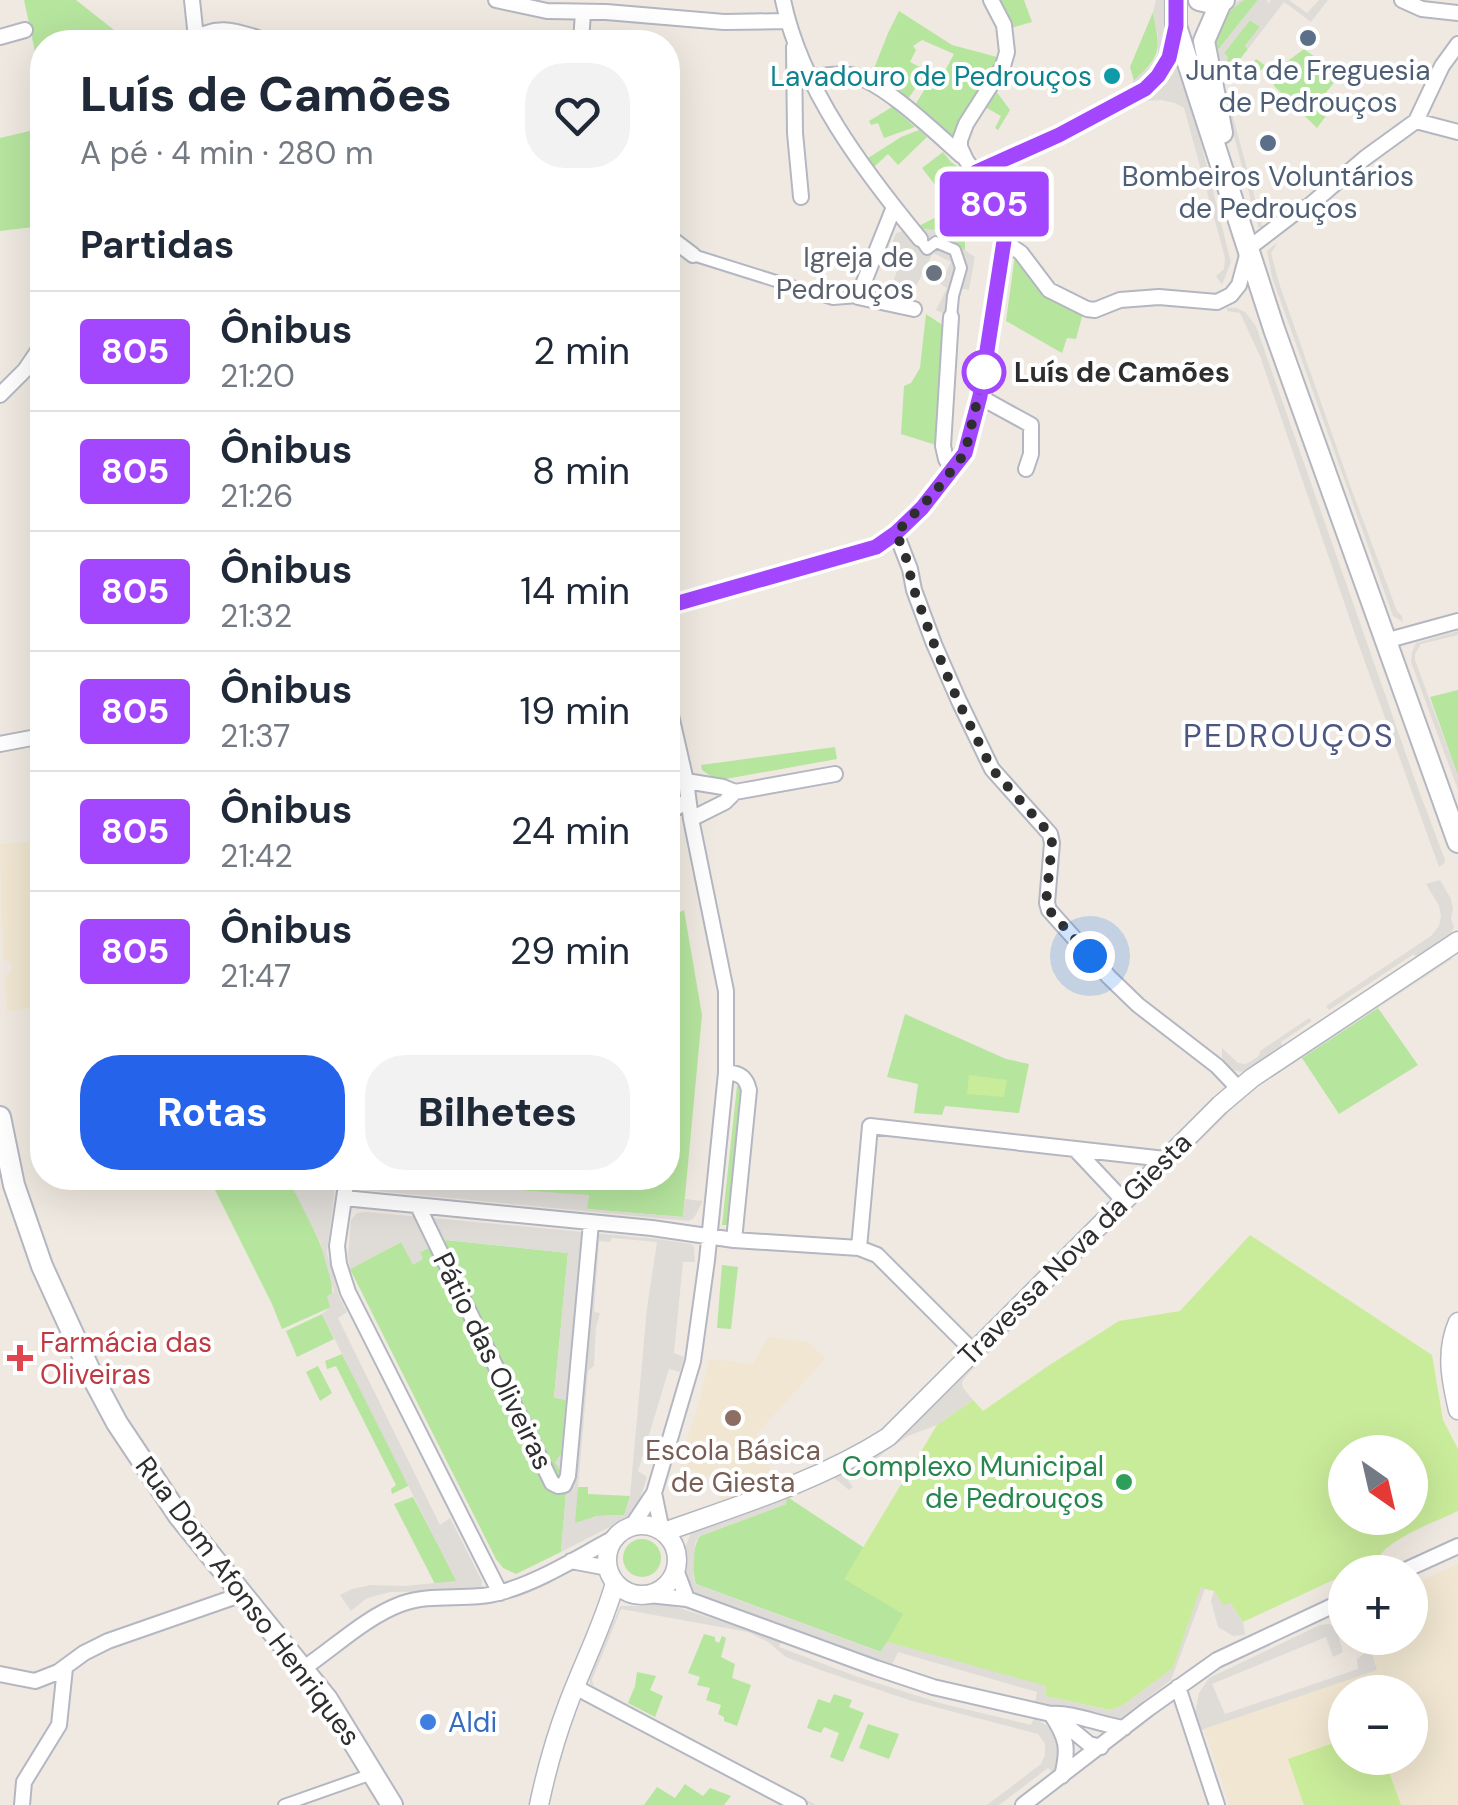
<!DOCTYPE html>
<html lang="pt">
<head>
<meta charset="utf-8">
<style>
  :root { --surface:#fff; --page:#f2f2f3; --text:#1f2937; --muted:#747a83; --line:#e0e1e3; --accent:#2563eb }
  body { margin:0; font-family:"DM Sans",sans-serif; background:var(--page); color:var(--text); height:100vh; display:flex; flex-direction:column; font-size:38px; white-space:nowrap }
  * { box-sizing:border-box; margin:0 }
  p { font-size:32px; color:var(--muted) }
  .icon { flex:none; width:55px; height:55px; fill:none; stroke:currentColor; stroke-width:2; stroke-linecap:round; stroke-linejoin:round }
  .map { position:relative; flex:1; overflow:hidden }
  .drawer { position:absolute; left:30px; top:30px; width:650px; height:1160px; display:flex; flex-direction:column; background:var(--surface); border-radius:40px; box-shadow:0 10px 40px #0002 }
  .drawer>* { flex:none }
  .badge { padding:0 20px; border-radius:8px; font-size:35px; line-height:65px }
  .needle { width:65px; rotate:146deg }
  .tools { position:absolute; left:1328px; top:1435px; display:grid; gap:20px }
  .tools a { display:grid; place-items:center; width:100px; height:100px; border-radius:50%; background:var(--surface); box-shadow:0 10px 40px #0002; font-size:50px }
  .you { position:absolute; width:50px; height:50px; margin:-25px; border:8px solid #fff; border-radius:50%; background:#1a73e8; box-shadow:0 0 0 15px #1a73e833 }
  .map>.badge { position:absolute; translate:-50% -50%; box-shadow:0 0 0 5px #fff }
  h2 { padding:0 50px; font-size:38px; line-height:90px }
  .round { display:grid; place-items:center; flex:none; width:105px; height:105px; border-radius:40px; background:var(--page) }
  .summary { display:flex; align-items:center; justify-content:space-between; height:170px; padding:0 50px }
  h1 { font-size:48px; font-weight:800; line-height:75px }
  .cta { display:flex; gap:20px; margin-top:auto; padding:20px 50px }
  .cta a { flex:1; height:115px; border-radius:40px; background:var(--accent); color:#fff; font-size:40px; font-weight:800; line-height:115px; text-align:center }
  .cta a+a { background:var(--page); color:var(--text) }
  ul { padding:0; list-style:none }
  li { display:flex; align-items:center; gap:30px; height:120px; padding:0 50px; border-top:2px solid var(--line) }
  li div { flex:1 }
  li b { display:block; font-size:38px }
  li em { font-style:normal }
  li .badge { min-width:110px; font-weight:700; text-align:center }
  .map>svg:first-child { display:block }
  .education { fill:#f0e6d1; fill-rule:evenodd }
  .green { fill:#b6e59e }
  .pitch { fill:#c9ec9a; fill-rule:evenodd }
  .plaza { fill:#dfdcd8; fill-rule:evenodd }
  .lines { fill:none; stroke-linecap:round; stroke-linejoin:round }
  .pedestrian-casing { stroke:#b4b7c1; stroke-width:14 }
  .minor-casing { stroke:#b4b7c1; stroke-width:18 }
  .tertiary-casing { stroke:#b4b7c1; stroke-width:21 }
  .secondary-casing { stroke:#b4b7c1; stroke-width:24 }
  .pedestrian { stroke:#fff; stroke-width:10 }
  .minor { stroke:#fff; stroke-width:14 }
  .tertiary { stroke:#fff; stroke-width:18 }
  .secondary { stroke:#fff; stroke-width:20 }
  .line-casing { stroke:#fff; stroke-width:22 }
  .line { stroke:#a347ff; stroke-width:15 }
  .walk { stroke:#2e2e2e; stroke-width:10; stroke-dasharray:0 18 }
  .service-dot { fill:#5c6f8a; stroke:#fff; stroke-width:4 }
  .culture-dot { fill:#0f9aa8; stroke:#fff; stroke-width:4 }
  .worship-dot { fill:#6b7280; stroke:#fff; stroke-width:4 }
  .stop-dot { fill:#fff; stroke:#a347ff; stroke-width:5 }
  .health-dot { fill:#e0444e; stroke:#fff; stroke-width:4 }
  .education-dot { fill:#8d6e63; stroke:#fff; stroke-width:4 }
  .leisure-dot { fill:#2e9e5b; stroke:#fff; stroke-width:4 }
  .shop-dot { fill:#3f7fe0; stroke:#fff; stroke-width:4 }
  .labels { text-anchor:middle; dominant-baseline:central; stroke-width:8; stroke-linejoin:round; paint-order:stroke }
  .service-label { font-size:28px; fill:#4e5e75; stroke:#fff }
  .culture-label { font-size:28px; fill:#0d838f; stroke:#fff; text-anchor:end }
  .worship-label { font-size:28px; fill:#5b616d; stroke:#fff; text-anchor:end }
  .stop-label { font-size:28px; font-weight:bold; fill:#2e2e2e; stroke:#fff; text-anchor:start }
  .street-label { font-size:28px; fill:#2e2e2e; stroke:#fff }
  .health-label { font-size:28px; fill:#be3a42; stroke:#fff; text-anchor:start }
  .education-label { font-size:28px; fill:#785e54; stroke:#fff }
  .leisure-label { font-size:28px; fill:#27864d; stroke:#fff; text-anchor:end }
  .shop-label { font-size:28px; fill:#366cbe; stroke:#fff; text-anchor:start }
  .quarter-label { font-size:32px; letter-spacing:2.5px; fill:#4d5680; stroke:#fff }
</style>
</head>
<body>
<div class="map">
<svg width="1458" height="1805" viewBox="0 0 1458 1805">
  <rect width="100%" height="100%" fill="#efe9e1"/>
  <!-- education -->
  <path class="education" d="M42,841v165l-35,6 -2,-35 6,-5v-10l-8,-2 -3,-116z
    M768,1337l40,5 17,17 -68,74 19,50 -54,20 -10,-25 -33,-13 20,-62 10,-44 44,5z
    M1458,1564v241h-228l-26,-76 173,-59 -10,-32h43v-52zM1345,1692h65v66h-65z"/>
  <!-- green -->
  <path class="green" d="M24,0h52l38,30 -6,12h-66v42z
    M997,0h27l8,22 -21,6z
    M1244,0h14l-44,55c-3,-23 11,-43 30,-55z
    M899,11l53,34 49,13 -49,78 -7,-3 -30,-28 15,-24 8,3 16,-30 -32,-14 -9,6 3,4 -6,12 12,6 -3,6 4,3 -15,22 -37,-23 17,-43z
    M1153,12c7,37 10,42 -19,69l-4,-14z
    M1250,20l10,7 -15,19 3,3 -12,15 10,9 10,-14 10,7c-13,11 -25,15 -41,8l4,-8 -4,-4 -1,-9z
    M1304,49l36,26 -16,20 10,10 -17,23 -43,-42 -1,-14z
    M996,91l14,19 -12,20 -3,-2 6,-12 -16,-9z
    M892,107l23,20 -31,11 -6,-15 -7,2 -2,-4z
    M42,128v98l-42,5v-93z
    M919,130l8,7 -29,28 -10,-11 -14,13 -9,-7 36,-23z
    M943,152l8,10 19,13 -21,-2 -8,7 -2,10 -17,-22z
    M968,204l-3,19v28l-31,-21 -12,-1 -3,-3 31,-16 11,-2z
    M1015,255l20,29 48,29 -7,26 -9,-1 -5,15 -56,-32z
    M926,314l18,12 -8,119 -35,-11 3,-48 7,-3 9,-15z
    M1458,690v86l-28,-79z
    M835,747l2,12 -117,21 -11,-5 -7,-5 -1,-5z
    M684,910l18,105 -19,202 -97,-8 3,-13 -187,-15 -3,-3h269v-260z
    M1378,1008l40,57 -79,49 -37,-56z
    M905,1014l101,45 23,5 -10,49 -74,-7 -3,9 -28,-2 4,-29 -31,-7z
    M737,1086l6,1 -14,138h-7z
    M209,1178h79c17,35 51,89 43,129l-49,22 -10,-25z
    M446,1240l122,13 -14,144 12,3 -5,54 6,28 -6,70 -45,22 -13,-6 -7,-9 -146,-290 51,-27 19,10z
    M722,1265l16,2 -7,62 -14,-1z
    M322,1314l12,25 -37,18 -11,-26z
    M342,1354l68,131 -18,9 -1,-5 5,-4 -60,-119 -9,3 -2,-8z
    M318,1366l14,27 -12,8 -14,-29z
    M577,1487h11v7l42,2 -5,19 -28,1 -23,8z
    M786,1496l77,51 19,8 164,131 -158,-44 -7,10 -185,-68c-5,-14 -4,-36 4,-48l86,-32z
    M413,1497l44,84 -22,3 -41,-80z
    M623 1558a19 19 0 1 1 38 0a19 19 0 1 1-38 0Z
    M704,1634l11,3v4l4,2 3,-7 4,2 -5,19 14,7 -3,14 19,7 -14,41 -13,-5v-4l-6,-3 3,-9 -15,-5 4,-12 -13,-3 3,-8 -12,-4z
    M637,1672l19,4 -6,14 13,6 -8,21 -27,-14 7,-17z
    M834,1694l18,6 -3,7 15,6 -21,49 -13,-5 9,-24 -15,-6 -3,6 -14,-5 11,-29 12,4z
    M868,1724l31,10 -10,25 -30,-11z
    M685,1784l18,12 7,-8 21,8 -7,9h-80l13,-18 18,11z"/>
  <!-- pitch -->
  <path class="pitch" d="M969,1075l38,5 -3,17 -37,-3z
    M1250,1235l182,120 11,65 15,29v62c-21,10 -71,28 -80,48l-135,63 -13,-19 -7,3 -9,-15 -13,-3 -28,80 -51,38 -12,4 -65,-14 1,-10 -159,-44 16,-28 -59,-35 93,-154 36,-25 10,11 65,-45 71,-45 61,-10zM1345,1452h65v66h-65z
    M1345,1739v19h39l17,47h-97l-16,-46z"/>
  <!-- plaza -->
  <path class="plaza" d="M1156,0h9l-1,53 -16,24 -12,9 -4,-4 17,-15 9,-13v-18l-5,-24z
    M1240,0h4l-13,9 -9,11 -9,22 2,12 43,-54h9l1,4 3,-4h18l18,13 12,-13h9l-17,22 -27,-20 -36,47 -3,-3 15,-19 -10,-7 -26,33 4,4 -2,5 4,4 -8,10 41,152 -5,-1 -37,-140 -10,-48 17,-31z
    M1174,57l6,3 51,202 -9,23 -6,-9 8,-7 1,-11 -41,-150 -9,-5 -14,-3 -17,1 -4,3 19,-21z
    M922,229l12,1 41,27 -6,33 -11,-2 -3,32 -19,-10 11,-22 -7,-4 11,-22 -18,-9 -21,41 3,6 -3,1 -22,-11 8,-22 -9,-5 2,-7 -3,-2 8,-21 7,-2 15,12 4,-7z
    M1278,242l-7,11 8,30 72,205 46,123 5,5 1,6 -10,-6 -121,-339 -5,-26z
    M1227,308h9l9,4 11,14 159,454 30,80 -1,4 -5,3 -81,-224 -98,-287 -20,-43 -13,-2z
    M1458,631v4l-37,9 -6,10v6l43,116v14l-47,-128 1,-10 4,-9z
    M1440,880l11,19 2,10 -2,10 3,8 -4,8 -7,5v5l-24,15 -5,-6 -85,56 -3,-4 105,-70 8,-10 2,-10 -2,-10 -13,-22z
    M1450,957l2,2 -150,99 -26,14 -29,22 -119,117 -161,164 -5,7 1,6 10,12 -36,25 -29,11 -25,17 -12,14 -6,-4 -17,17 5,7 -4,3 -16,-13 -43,21 -3,-2 -1,8 -86,32 -5,7 -2,34 3,7 184,68 7,-10 159,44 -1,10 65,14 12,-4 51,-38 28,-81 4,2 -34,91 -52,39 -84,-16 2,-11 -139,-40 -6,13 -201,-73 -6,-18 1,-29 5,-12 8,-6 193,-83 348,-348 60,-41z
    M1309,1018l3,3 -31,21 2,6 -29,19 -12,5 -10,-2 -10,-12v-10l16,15 8,1 13,-8 1,-5z
    M288,1178h48l-9,75 12,43 8,16 -9,6 102,207 10,-7 32,63 -1,7 -18,3 -73,1 -23,6 -16,13 -11,-16 12,-6 19,-4 33,1 52,-5 -134,-267 8,-7 -3,-11 7,-4 -14,-50z
    M358,1178h41l3,3 15,2 172,12 -2,14 96,8 2,-18 18,2 -9,17 -5,3 -324,-31 -6,-6z
    M367,1212l291,27 33,5 3,3 1,15h-12l-9,91 10,4 -4,15 -11,-3 -31,102 9,6 -9,28 -7,11 -70,36 6,-70 -12,-20 6,-8 5,-54 -12,-2 14,-145 -122,-13 -26,12 3,7 -10,6 -12,-23 -51,27 -2,-14 3,-35 6,-7zM612,1238l45,4 -10,66 -17,188 -6,19 -27,1 -22,7 13,-152 6,-5 2,-39 4,-14 -6,-1 5,-71 11,1z
    M1214,1591l9,14 7,-2 13,19 2,13 -12,1 -15,-9 -7,-26z
    M660,1602l121,38 -2,7 79,30 82,26 91,22 3,-7 17,10 5,12 3,19 -6,14 -5,-5 -49,37h-12l54,-41 4,-9v-11l-7,-10 -126,-33 -86,-29 -40,-15 -18,-15 -20,-10 -127,-23 -29,71 2,6 222,119h-5l-221,-121 -1,-6 31,-72h22z
    M1330,1624l6,4 7,24 -10,5 -7,-20 -114,47 13,30 133,-45 -1,-10 9,-7 -5,-14h6l10,32 -173,59 -6,4 -4,-14 5,-26 10,-15 111,-53z"/>
  <g class="lines">
    <defs>
      <path id="pedestrian" d="M920,239l7,10 9,-7 19,8 6,18 -8,28 -2,21
        M693,255l140,44 25,-2
        M284,1805l88,-31"/>
      <path id="minor" d="M192,0l4,38
        M496,0l51,11 59,1 118,10 64,-1
        M783,0c18,88 81,171 137,239
        M1402,0l20,9 36,4
        M0,37l25,-7
        M192,42c26,-22 50,-8 79,0
        M581,42l2,-30
        M794,47l1,86 6,64
        M811,77c13,-1 27,-4 40,-2 32,6 86,59 111,81
        M1416,121l42,11
        M975,172l84,-37 86,-46 13,-13 11,-19 7,-31
        M894,207l-36,90 56,12
        M668,236l25,19
        M1004,241l17,12 28,37 38,19 8,1 25,-10 39,-3 58,5 14,-7 8,-10 10,-37 47,-36 13,-6 56,-48 51,-37 26,-55 16,-22
        M951,317l-8,129 3,13 6,11
        M0,395l25,-25 17,-25
        M980,397l51,28v29l-5,15
        M896,533l14,36 4,21 20,54 25,57 33,68 58,65 2,9 -5,60 2,7 60,67 29,28 79,61 22,23
        M668,606l208,-59 20,-14 26,-25 43,-55 15,-56 24,-156 -8,-33 -14,-26 -16,-22 -6,-13v-7l6,-16 37,-58 4,-14 -3,-27 -13,-25
        M1385,641l73,-20
        M0,744l42,-8
        M686,781l37,6 12,5 100,-18
        M668,812l20,-11
        M691,819l34,-17 10,-10
        M726,1073c13,-1 20,4 23,17l-15,150
        M1075,1149l48,51
        M347,1178l-10,68 2,18 9,28 152,301
        M344,1198l308,30 82,12 125,8 18,7 96,96
        M418,1206l134,277 6,3 6,-1 4,-9 23,-253
        M859,1248l11,-122 295,33
        M654,1493l8,38
        M632,1526l22,-33 39,-132 14,-101 19,-187v-82l-35,-172 -5,-38 -18,-79
        M571,1561l37,7
        M676,1570l11,29
        M1401,1572l57,-26
        M649,1595l38,4 189,69 57,19 118,27c21,-2 50,11 73,14
        M304,1668c31,-21 62,-51 97,-64 32,-12 68,-2 101,-12 39,-11 76,-35 112,-54
        M0,1674l35,7 23,-9 26,-19 24,-12 135,-47
        M575,1687l224,118
        M1178,1687l39,118
        M1051,1714c16,24 18,34 11,62
        M1060,1720l29,24 12,3
        M22,1805l2,-23 35,-57 6,-57
        M1023,1805l125,-96 69,-49 128,-60"/>
      <path id="tertiary" d="M1458,1322c-13,30 -7,58 0,88
        M607 1560a35 35 0 1 1 70 0a35 35 0 1 1-70 0Z
        M664,1532c76,-27 155,-51 224,-95l332,-332 32,-27 206,-137
        M539,1805c7,-33 16,-66 28,-98 15,-41 36,-81 48,-124"/>
      <path id="secondary" d="M1176,0v26l98,303 184,513
        M1199,0l13,3 12,-3
        M1221,2l-17,39 18,92
        M0,1117l14,68 28,81 52,114 23,43 62,93 148,183 65,106"/>
    </defs>
    <!-- pedestrian casing -->
    <use href="#pedestrian" class="pedestrian-casing"/>
    <!-- minor casing -->
    <use href="#minor" class="minor-casing"/>
    <!-- tertiary casing -->
    <use href="#tertiary" class="tertiary-casing"/>
    <!-- secondary casing -->
    <use href="#secondary" class="secondary-casing"/>
    <!-- pedestrian -->
    <use href="#pedestrian" class="pedestrian"/>
    <!-- minor -->
    <use href="#minor" class="minor"/>
    <!-- tertiary -->
    <use href="#tertiary" class="tertiary"/>
    <!-- secondary -->
    <use href="#secondary" class="secondary"/>
  </g>
  <g class="lines">
    <defs>
      <path id="line" d="M668,606l208,-59 20,-14 26,-25 43,-55 15,-57 24,-155 -8,-33 -20,-36 83,-37 86,-46 13,-13 11,-18 7,-32v-26"/>
    </defs>
    <!-- line casing -->
    <use href="#line" class="line-casing"/>
    <!-- line -->
    <use href="#line" class="line"/>
    <!-- walk -->
    <path class="walk" d="M984,372l-19,81 -30,39 -39,41 9,21 9,36 20,54 24,57 34,68 58,65 2,9 -6,60 3,7 41,46"/>
  </g>
  <!-- markers -->
  <g class="service-dot">
    <circle cx="1308" cy="38" r="10"/>
    <circle cx="1268" cy="143" r="10"/>
  </g>
  <circle class="culture-dot" cx="1112" cy="76" r="10"/>
  <circle class="worship-dot" cx="934" cy="273" r="10"/>
  <circle class="stop-dot" cx="984" cy="372" r="20"/>
  <path class="health-dot" d="M15 1343h10v10h10v10h-10v10h-10v-10h-10v-10h10z"/>
  <circle class="education-dot" cx="733" cy="1418" r="10"/>
  <circle class="leisure-dot" cx="1124" cy="1482" r="10"/>
  <circle class="shop-dot" cx="428" cy="1722" r="10"/>
  <g class="labels">
    <!-- service labels -->
    <g class="service-label">
      <text x="1308" y="70">Junta de Freguesia<tspan x="1308" dy="32">de Pedrouços</tspan></text>
      <text x="1268" y="176">Bombeiros Voluntários<tspan x="1268" dy="32">de Pedrouços</tspan></text>
    </g>
    <!-- culture labels -->
    <g class="culture-label">
      <text x="1092" y="76">Lavadouro de Pedrouços</text>
    </g>
    <!-- worship labels -->
    <g class="worship-label">
      <text x="914" y="257">Igreja de<tspan x="914" dy="32">Pedrouços</tspan></text>
    </g>
    <!-- stop labels -->
    <g class="stop-label">
      <text x="1014" y="372">Luís de Camões</text>
    </g>
    <!-- street labels -->
    <g class="street-label">
      <text transform="translate(1075 1249) rotate(-45)">Travessa Nova da Giesta</text>
      <text transform="translate(493 1361) rotate(64)">Pátio das Oliveiras</text>
      <text transform="translate(248 1601) rotate(53)">Rua Dom Afonso Henriques</text>
    </g>
    <!-- health labels -->
    <g class="health-label">
      <text x="40" y="1342">Farmácia das<tspan x="40" dy="32">Oliveiras</tspan></text>
    </g>
    <!-- education labels -->
    <g class="education-label">
      <text x="733" y="1450">Escola Básica<tspan x="733" dy="32">de Giesta</tspan></text>
    </g>
    <!-- leisure labels -->
    <g class="leisure-label">
      <text x="1104" y="1466">Complexo Municipal<tspan x="1104" dy="32">de Pedrouços</tspan></text>
    </g>
    <!-- shop labels -->
    <g class="shop-label">
      <text x="448" y="1722">Aldi</text>
    </g>
    <!-- quarter labels -->
    <g class="quarter-label">
      <text x="1289" y="736">PEDROUÇOS</text>
    </g>
  </g>
</svg>
<div class="tools">
<a><svg class="needle" viewBox="-14 -14 28 28"><path d="M0-13l5 13h-10z" fill="#e53935"/><path d="M0 13l5-13h-10z" fill="#747a83"/></svg></a>
<a>+</a>
<a>−</a>
</div>
<div class="you" style="left:1090px;top:956px"></div>
<b class="badge" style="left:994px;top:204px;background:#a347ff;color:#fff">805</b>
<section class="drawer">
<div class="summary"><div><h1>Luís de Camões</h1><p>A pé · 4 min · 280 m</p></div><a class="round"><svg class="icon" aria-label="heart" viewBox="0 0 24 24"><path d="M12 20l-8-8c-3-5 5-10 8-4 3-6 11-1 8 4z"/></svg></a></div>
<h2>Partidas</h2>
<ul>
<li><span class="badge" style="background:#a347ff;color:#fff">805</span><div><b>Ônibus</b><p>21:20</p></div><em>2 min</em></li>
<li><span class="badge" style="background:#a347ff;color:#fff">805</span><div><b>Ônibus</b><p>21:26</p></div><em>8 min</em></li>
<li><span class="badge" style="background:#a347ff;color:#fff">805</span><div><b>Ônibus</b><p>21:32</p></div><em>14 min</em></li>
<li><span class="badge" style="background:#a347ff;color:#fff">805</span><div><b>Ônibus</b><p>21:37</p></div><em>19 min</em></li>
<li><span class="badge" style="background:#a347ff;color:#fff">805</span><div><b>Ônibus</b><p>21:42</p></div><em>24 min</em></li>
<li><span class="badge" style="background:#a347ff;color:#fff">805</span><div><b>Ônibus</b><p>21:47</p></div><em>29 min</em></li>
</ul>
<div class="cta"><a>Rotas</a><a>Bilhetes</a></div>
</section>
</div>
</body>
</html>
